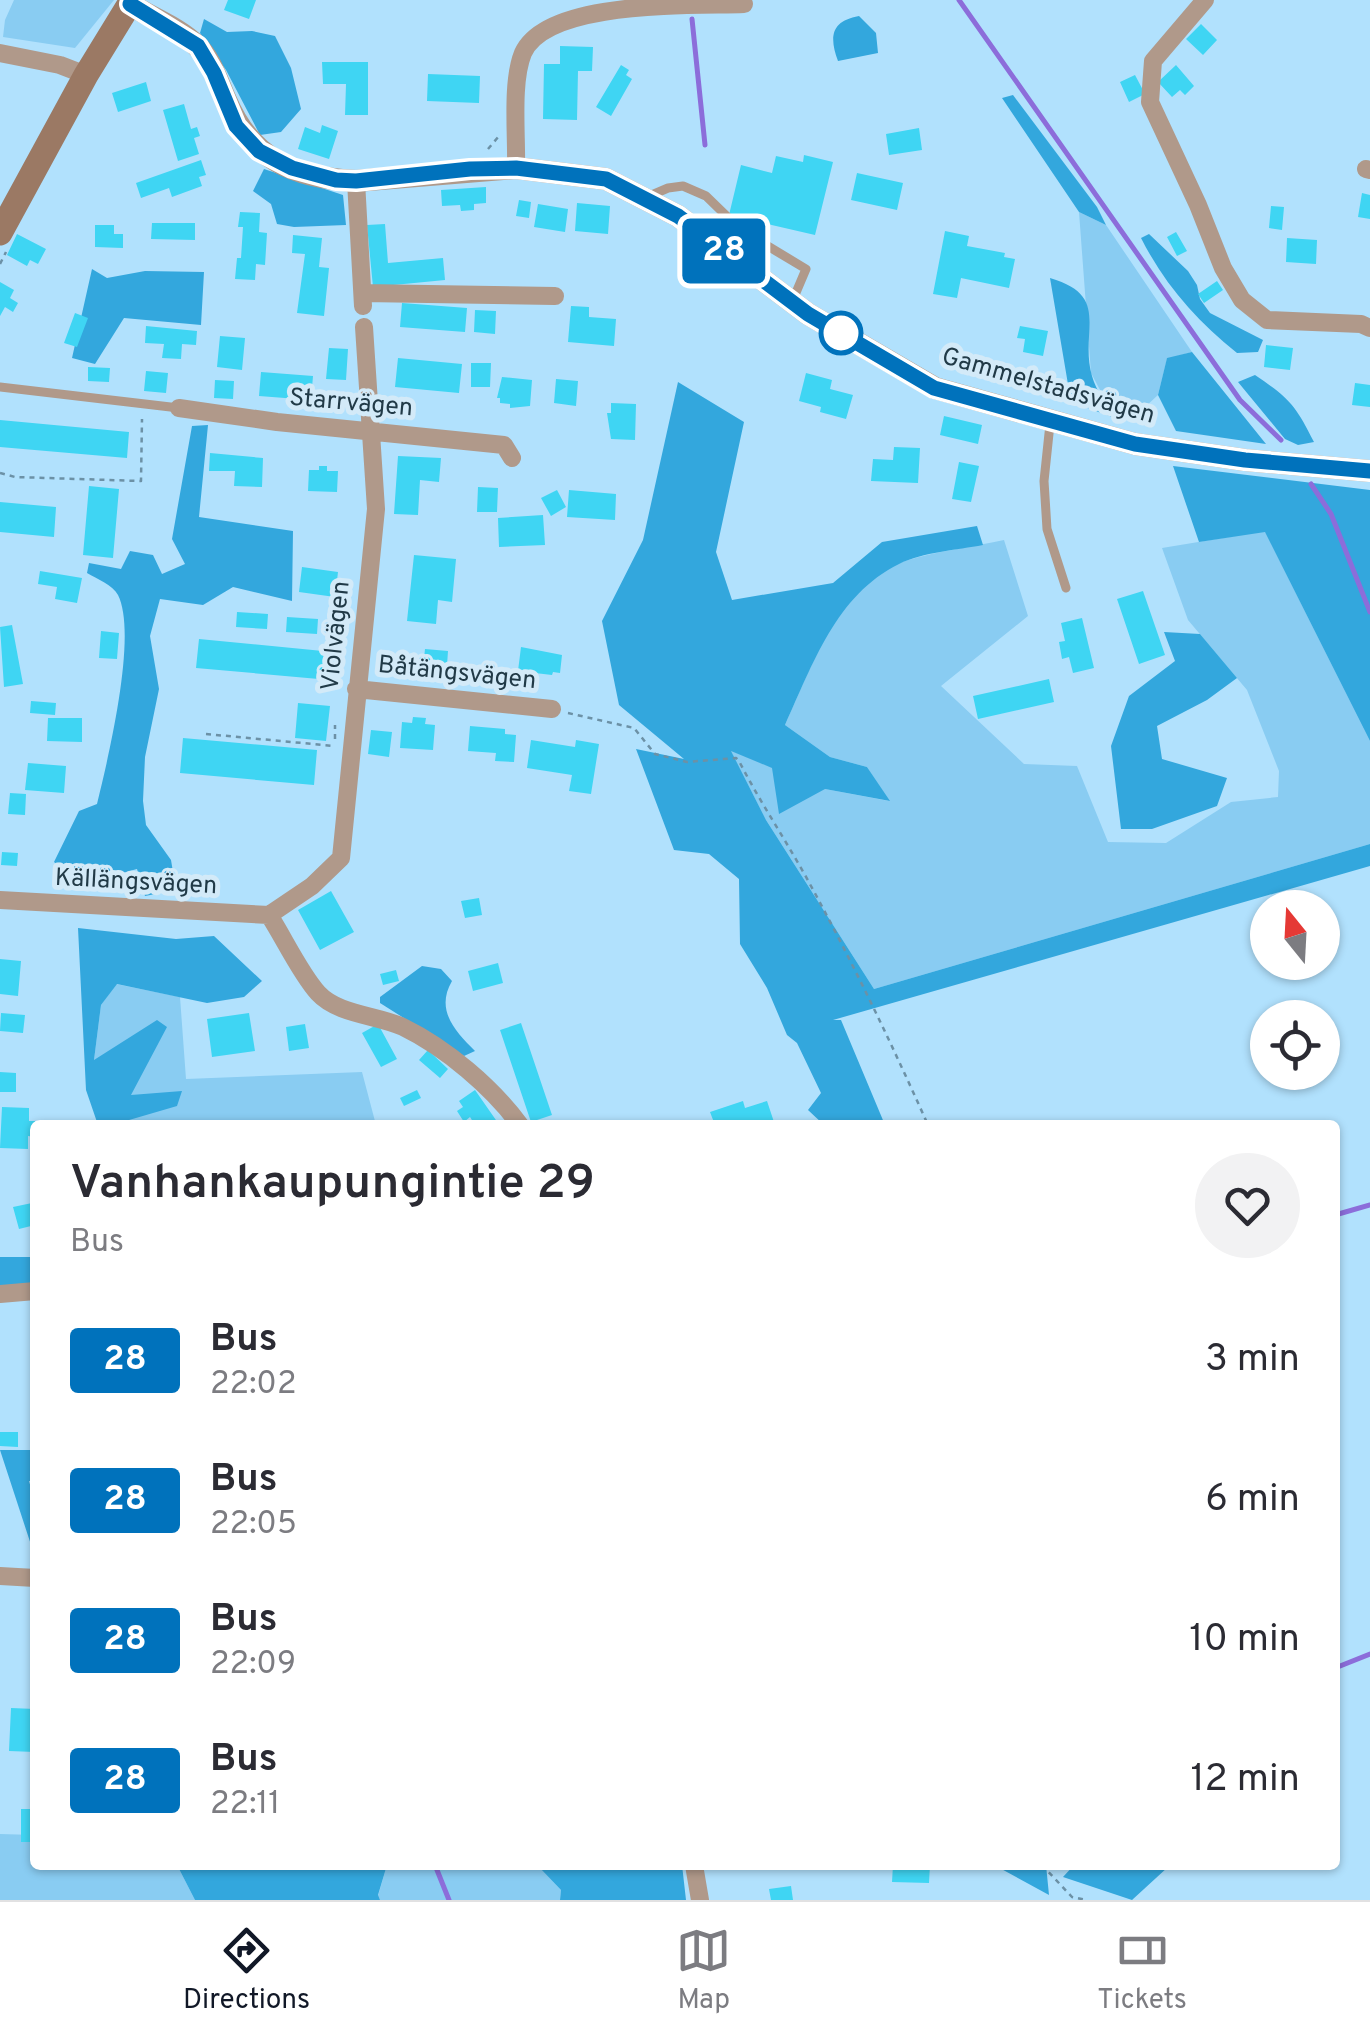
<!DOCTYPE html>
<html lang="en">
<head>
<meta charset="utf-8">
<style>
  :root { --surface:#fff; --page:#f2f2f3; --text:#2b2b33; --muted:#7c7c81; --line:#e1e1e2; --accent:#111827 }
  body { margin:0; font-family:Overpass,sans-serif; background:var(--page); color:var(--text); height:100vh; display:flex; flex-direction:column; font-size:38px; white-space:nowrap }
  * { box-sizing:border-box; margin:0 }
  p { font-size:32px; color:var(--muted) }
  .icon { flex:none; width:55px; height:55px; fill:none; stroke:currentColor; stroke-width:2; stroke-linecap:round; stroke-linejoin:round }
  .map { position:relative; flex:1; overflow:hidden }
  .panel { position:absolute; left:30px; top:1120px; width:1310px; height:750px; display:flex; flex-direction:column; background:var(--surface); border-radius:10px; box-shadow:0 2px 8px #0004 }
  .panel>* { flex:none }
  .badge { padding:0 20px; border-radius:8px; font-size:35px; line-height:65px }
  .needle { width:65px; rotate:342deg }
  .buttons { position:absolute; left:1250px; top:890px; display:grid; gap:20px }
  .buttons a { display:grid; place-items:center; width:90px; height:90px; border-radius:50%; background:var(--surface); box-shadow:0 2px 8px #0004; font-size:50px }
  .map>.badge { position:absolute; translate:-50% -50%; box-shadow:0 0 0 5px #fff }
  .round { display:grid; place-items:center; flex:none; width:105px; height:105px; border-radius:52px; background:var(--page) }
  .summary { display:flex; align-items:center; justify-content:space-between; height:170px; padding:0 40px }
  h1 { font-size:48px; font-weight:600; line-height:75px }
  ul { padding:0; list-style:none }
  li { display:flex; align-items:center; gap:30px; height:140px; padding:0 40px }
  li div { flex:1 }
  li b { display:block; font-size:38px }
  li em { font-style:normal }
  li .badge { min-width:110px; font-weight:700; text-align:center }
  .dock { display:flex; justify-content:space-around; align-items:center; height:140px; border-top:2px solid var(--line); background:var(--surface); font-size:28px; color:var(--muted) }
  .dock a { display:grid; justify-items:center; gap:5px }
  .dock .selected { color:var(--accent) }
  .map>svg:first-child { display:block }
  .green { fill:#89ccf2 }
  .forest { fill:#33a7dd }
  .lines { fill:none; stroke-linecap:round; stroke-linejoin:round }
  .stream { stroke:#8c6dda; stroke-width:5 }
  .building { fill:#3fd5f3 }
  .path { stroke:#6c91a6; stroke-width:2.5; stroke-dasharray:5 5; stroke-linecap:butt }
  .service { stroke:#b0998a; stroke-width:9 }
  .minor { stroke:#b0998a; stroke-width:18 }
  .tertiary { stroke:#b0998a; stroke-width:22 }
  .secondary { stroke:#9b7964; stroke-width:25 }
  .line-casing { stroke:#fff; stroke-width:22 }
  .line { stroke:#0072bc; stroke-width:15 }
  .stop-dot { fill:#fff; stroke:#0072bc; stroke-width:5 }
  .labels { text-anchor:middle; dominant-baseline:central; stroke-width:10; stroke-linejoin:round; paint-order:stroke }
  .street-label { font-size:25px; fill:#213a47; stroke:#d3eaf8 }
</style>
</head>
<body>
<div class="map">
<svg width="1370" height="1900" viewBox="0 0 1370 1900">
  <rect width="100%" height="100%" fill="#b1e1fd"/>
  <!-- green -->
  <path class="green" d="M14,0h100l-39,48 -72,-11 2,-17z
    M1079,212l27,13 86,127 -25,7 -9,36 -27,25h-15l-25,-47z
    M1265,531l105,210v103l-496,145 -108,-169 -36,-70 95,39 64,12 -22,-34 -37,-10 -45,-32c27,-58 53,-142 120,-164 32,-10 67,-14 99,-21l24,76 -87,70 83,78 53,2 31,76 58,1 65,-41 47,-5 1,-26 -32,-81 -59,-70 -26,-72z
    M116,984l64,13 6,82 176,-7 14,53h-264l18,-29 -36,-36 7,-55z
    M0,1834l35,1v30h142l18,35h-195z
    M387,1865h150l24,25 -1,10h-180l-2,-4z"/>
  <!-- forest -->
  <path class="forest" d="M859,16l17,17 2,20 -40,8c-9,-24 -7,-40 21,-45z
    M204,19l23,13 25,-1 23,5 16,32 10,41 -20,23 -21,3 -34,-65 -26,-37z
    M1013,95l84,112 9,18 -27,-13 -77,-114z
    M264,169l79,26 3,30 -52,2 -17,-3 -6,-20 -18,-13z
    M1149,234l39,37 9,14 3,14 10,14 53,27 -5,12 -21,1c-41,-33 -72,-68 -96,-115z
    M92,269l15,9 38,-7 59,1 -3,53 -77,-7 -29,46 -23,-6z
    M1050,278c62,18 29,53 42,98 4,15 15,29 23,42l-44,-16z
    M1192,352l74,92 -90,-13 -18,-36 9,-37z
    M1255,375c34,23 40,29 59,67l-16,3 -13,-6 -47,-57z
    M678,382l66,40 -28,130 16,48 101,-17 49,-41 95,-16 6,19c-26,5 -60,7 -84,19 -63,31 -86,100 -114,161l45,32 37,10 23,34 -65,-12 -46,25 -7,-46 -41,-17 35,69 108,169 496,-145v22l-537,154h8l44,105h-61l-16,-15 13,-17 -24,-50 -10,-8 -20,-47 -27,-44 -1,-65 -30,-25 -35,-4 -38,-101 48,10 -65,-54 -17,-84 41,-81z
    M208,425l-9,92 94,14 -1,70 -59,-14 -30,18 -43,-6 -10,37 9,53 -14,68 -2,44 3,24 25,35 5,30 -31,6 -8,-27 -55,15 -28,-22 25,-51 18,-7c11,-45 41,-169 21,-209 -5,-10 -21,-16 -31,-22l2,-10 32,6 9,-18 23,4 9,19 23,-10 -13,-25 20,-113z
    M1173,466l197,24v251l-105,-209 -66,10z
    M1164,632l36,2 37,44 -30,22 -50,26 5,33 65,19 -10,28 -65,23h-31l-10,-83 18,-50 46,-35z
    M78,928l98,11 38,-3 48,45 -18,16 -37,6 -90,-19 -16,21 -7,55 63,-40 10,7 -36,68 51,-4 -5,15 -65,19h-14l-12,-35z
    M422,966l19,3 11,12c-17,29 3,50 23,70l-11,5 -84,-53v-6z
    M0,1257h35v27l-35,2z
    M0,1450h35v31h-6l6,21v55z
    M177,1865h210l-9,30 2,5h-185z
    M537,1865h145l4,35h-126l1,-10z
    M994,1865h52l3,30z
    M1074,1865h101l-7,2 -36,33 -69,-23z"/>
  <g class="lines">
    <!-- stream -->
    <path class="stream" d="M959,0l281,400 41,40
      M692,19l13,126
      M1311,484l20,30 39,98
      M1335,1215l35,-10
      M1335,1668l35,-14
      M435,1865l14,35"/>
  </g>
  <!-- building -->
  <path class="building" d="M228,0h28l-7,19 -25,-9z
    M1201,24l16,16 -14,15 -17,-16z
    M560,46l33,1 -1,24h-14l-1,49 -34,-1 1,-55h16z
    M322,62h46v53h-23l1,-31h-23z
    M621,65l8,5 -3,5 6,4 -21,37 -15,-9z
    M1176,65l18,21 -9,9 -5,-5 -8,7 -14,-15z
    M428,74l52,2 -1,27 -52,-2z
    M1135,75l10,19 -16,8 -9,-20z
    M146,82l5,19 -33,11 -6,-19z
    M184,104l7,25 6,-2 3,9 -6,2 5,16 -21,7 -15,-51z
    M322,125l16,6 -9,28 -31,-10 7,-22 15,6z
    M919,128l3,22 -33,5 -3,-21z
    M804,155l29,7 -18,73 -86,-20 12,-50 31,8 4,-17 27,6z
    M201,160l5,15 -7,2 3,9 -30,11 -3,-9 -28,10 -5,-15z
    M857,173l46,10 -6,27 -46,-10z
    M486,187v16l-12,1v6l-13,1 -1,-6 -18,1 -1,-16z
    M1362,193l8,2v24l-12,-2z
    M519,200l12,2 -2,16 -13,-2z
    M577,203l33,3 -2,28 -33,-3z
    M538,204l30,5 -3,23 -31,-5z
    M1271,206l13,1 -2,23 -13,-2z
    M240,212l20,1 -1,19 8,1 -2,32 -9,-1 -1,16 -20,-1 2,-21h4l2,-31h-5z
    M152,223h43v17l-44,-1z
    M385,224l3,39 55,-5 2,22 -72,7 -6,-62z
    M95,225h19v9h9v14l-28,-1z
    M945,231l24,5 -2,10 38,7 -1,4 11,2 -6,29 -48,-10 -4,20 -24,-4z
    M1176,232l11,19 -10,5 -10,-19z
    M17,234l29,15 -8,15 -8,-4 -3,6 -20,-11z
    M293,235l29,3 -3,29 10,1 -5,48 -27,-3 8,-59 -13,-1z
    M1287,238l30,2 -1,24 -30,-2z
    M1217,281l6,9 -19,13 -6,-9z
    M0,282l14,8 -4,8 8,5 -5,9 -8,-5 -5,9z
    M402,303l65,5 -2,24 -65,-5z
    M571,306l18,1v10l27,2 -2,27 -46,-4z
    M475,310l21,1 -1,23 -21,-2z
    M75,313l13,5 -11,29 -13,-4z
    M146,326l51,5 -1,14 -14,-1 -1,15 -19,-1 2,-14 -19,-1z
    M1020,326l28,5 -5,25 -20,-4 2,-13 -8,-1z
    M220,336l25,2 -3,32 -25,-3z
    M1266,345l27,3 -3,22 -26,-3z
    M329,348l19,1 -2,31 -20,-1z
    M398,358l64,6 -3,29 -64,-6z
    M471,363h20l-1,24h-19z
    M88,367l22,1 -1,14 -21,-1z
    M146,371l22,2 -2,20 -22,-2z
    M261,372l52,4 -2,24 -52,-4z
    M806,373l26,7 -2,9 23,6 -7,24 -26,-7 1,-5 -22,-6z
    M502,377l30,3 -2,26 -20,2v-4l-10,-1v-5h-3z
    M556,379l22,2 -2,25 -22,-3z
    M215,380l19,1 -1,18 -19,-1z
    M1355,383l15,2v22l-18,-2z
    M611,403l25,1 -1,36 -24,-1 -4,-26h4z
    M944,416l38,9 -4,19 -38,-9z
    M0,420l129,12 -2,26 -127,-11z
    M894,447l26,1 -2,35 -47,-2 2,-22 20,1z
    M210,453l53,5 -1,29 -28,-1 1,-15h-26z
    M398,456l43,2 -2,24 -19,-2 -2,35 -24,-1z
    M959,462l20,4 -8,36 -19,-3z
    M319,466h8v5h11l-1,21 -29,-1 1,-21h10z
    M89,486l30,3 -6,69 -30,-3z
    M478,487l20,1 -1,24h-20z
    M557,490l9,17 -15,9 -10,-18z
    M569,490l47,4 -1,26 -48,-3z
    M0,502l56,5 -2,30 -54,-5z
    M543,515l2,30 -46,2 -1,-29z
    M414,555l42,4 -4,43 -14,-2 -2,24 -29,-3z
    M302,567l36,5 -3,25 -36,-5z
    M40,571l42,7 -5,25 -22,-4 2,-12 -19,-3z
    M1143,591l22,64 -26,9 -22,-65z
    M237,612l31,2 -1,15 -31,-2z
    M287,617l31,2 -1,15 -31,-2z
    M1082,618l12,50 -21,5 -4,-16 -7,2 -3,-17 6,-1 -4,-18z
    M12,625l11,59 -19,3 -4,-60z
    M101,631l18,2 -2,26 -18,-1z
    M199,639l134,13 -3,28 -134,-12z
    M521,647l41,8 -2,18 -7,-1 -1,3 -34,-4z
    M425,649l23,2 -2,29 -24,-2z
    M1049,679l5,23 -76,17 -5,-23z
    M31,701l25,2 -1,12 -25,-2z
    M298,703l32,3 -4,35 -31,-3z
    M413,717l13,1 -1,6 10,1 -2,25 -33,-2 2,-26 10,1z
    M48,718h34v24l-35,-1z
    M470,726l35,3v5l11,1 -2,27 -19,-1 1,-8 -28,-2z
    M371,730l21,2 -3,25 -21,-3z
    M183,738l134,12 -3,35 -134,-12z
    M531,740l44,7 1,-7 23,4 -8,50 -22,-3 3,-16 -45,-7z
    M28,763l38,3 -2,27 -39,-3z
    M10,793l16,1 -1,21 -17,-1z
    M2,852l16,1 -1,13 -16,-1z
    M331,891l23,41 -34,18 -22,-40z
    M479,898l3,17 -17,3 -4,-17z
    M0,959l21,2 -3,35 -18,-2z
    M498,963l5,20 -30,8 -5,-20z
    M396,970l3,11 -16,4 -3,-11z
    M1,1013l24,2 -2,18 -23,-2z
    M249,1013l6,38 -43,6 -5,-38z
    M521,1023l31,92 -21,7 -31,-92z
    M305,1024l4,24 -20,3 -3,-24z
    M378,1024l19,35 -16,8 -19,-34z
    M428,1050l20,19 -8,9 -21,-18z
    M0,1072l16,1v19h-16z
    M417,1090l4,8 -17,8 -4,-8z
    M475,1090l23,33 -3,2h-20l-5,-8 -6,5 -7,-11 6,-4 -4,-6z
    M743,1101l2,7 22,-7 8,24h-60l-5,-13z
    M2,1107l27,1v13h6v16l-7,-1v13l-28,-1z
    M32,1203l3,22 -16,4 -6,-22z
    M0,1432h18v15l-18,-1z
    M11,1708l24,1v43l-26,-1z
    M21,1809h14v33h-14z
    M893,1865h37l-1,18 -37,-1z
    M791,1886l2,14h-22l-2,-11z"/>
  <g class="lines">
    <!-- path -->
    <path class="path" d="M488,149l11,-13
      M0,264l6,-12
      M0,473l15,4 126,4 1,-62
      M568,713l66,15 21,26 32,8 49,-4 3,3c20,39 44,75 66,114 45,82 85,165 123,250
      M206,734l128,12
      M335,739v-14
      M1042,1865l30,32 14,3"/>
    <!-- service -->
    <path class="service" d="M647,197l21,-9 15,-2 23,10 35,34 65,39 -14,33
      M0,387l179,21
      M1050,424l-6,57 3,48 19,59"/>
    <!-- minor -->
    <path class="minor" d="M1205,0l-52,61 -3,41 48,103 25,63 19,32 25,20 94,4 9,4
      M0,53l60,12 26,10
      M516,168c1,-32 -5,-86 7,-115 24,-53 166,-47 221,-49
      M1366,169l4,1
      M356,181l7,125
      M363,293l192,3
      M179,408l98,14 227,23 8,13
      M356,689l196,20
      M0,900l269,15
      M269,915l43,-29 29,-28 35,-349 -12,-182
      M269,915c15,23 31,58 49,78 20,22 60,22 85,34 43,21 89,60 117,98
      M0,1294l35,-3
      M0,1576l35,2
      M694,1865l6,35"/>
    <!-- tertiary -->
    <path class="tertiary" d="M130,4c21,14 48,23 66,41 15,13 22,38 30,55 25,59 68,78 130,81l160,-13 90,11 72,37 130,98 127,74 200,56 110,16 125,11"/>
    <!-- secondary -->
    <path class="secondary" d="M0,233l86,-158 46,-75"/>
  </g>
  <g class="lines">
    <defs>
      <path id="line" d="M130,4l68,42 16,27 22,53 23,25 33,17 44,12 20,1 114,-12 46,-1 90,11 72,37 130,98 126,74 201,56 110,16 125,11"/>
    </defs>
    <!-- line casing -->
    <use href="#line" class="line-casing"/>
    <!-- line -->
    <use href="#line" class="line"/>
  </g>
  <!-- markers -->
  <circle class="stop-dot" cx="841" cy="333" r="20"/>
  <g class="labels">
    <!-- street labels -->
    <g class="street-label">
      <text transform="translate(1048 387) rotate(16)">Gammelstadsvägen</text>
      <text transform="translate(351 404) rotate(5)">Starrvägen</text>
      <text transform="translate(337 636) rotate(-84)">Violvägen</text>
      <text transform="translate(457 674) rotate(6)">Båtängsvägen</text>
      <text transform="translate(136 883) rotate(3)">Källängsvägen</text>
    </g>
  </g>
</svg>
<div class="buttons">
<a><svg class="needle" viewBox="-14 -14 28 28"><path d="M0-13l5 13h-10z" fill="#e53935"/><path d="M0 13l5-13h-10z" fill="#7c7c81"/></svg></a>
<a><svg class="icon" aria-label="locate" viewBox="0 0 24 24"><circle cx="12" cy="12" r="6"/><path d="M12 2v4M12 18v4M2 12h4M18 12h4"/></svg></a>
</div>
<b class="badge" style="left:724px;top:251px;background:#0072bc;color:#fff">28</b>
<section class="panel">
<div class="summary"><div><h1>Vanhankaupungintie 29</h1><p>Bus</p></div><a class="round"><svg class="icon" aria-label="heart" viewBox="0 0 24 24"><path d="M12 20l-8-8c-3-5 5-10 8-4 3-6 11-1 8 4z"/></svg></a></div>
<ul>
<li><span class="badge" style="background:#0072bc;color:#fff">28</span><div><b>Bus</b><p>22:02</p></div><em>3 min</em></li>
<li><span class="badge" style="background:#0072bc;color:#fff">28</span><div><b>Bus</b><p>22:05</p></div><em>6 min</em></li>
<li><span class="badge" style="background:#0072bc;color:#fff">28</span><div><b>Bus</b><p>22:09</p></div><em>10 min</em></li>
<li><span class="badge" style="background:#0072bc;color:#fff">28</span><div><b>Bus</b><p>22:11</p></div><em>12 min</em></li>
</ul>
</section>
</div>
<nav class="dock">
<a class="selected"><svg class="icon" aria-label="directions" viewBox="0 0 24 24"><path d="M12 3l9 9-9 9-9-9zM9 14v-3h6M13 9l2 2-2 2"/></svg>Directions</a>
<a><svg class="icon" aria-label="map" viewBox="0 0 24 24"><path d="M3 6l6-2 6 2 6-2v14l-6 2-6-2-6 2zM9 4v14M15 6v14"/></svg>Map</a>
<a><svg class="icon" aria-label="tickets" viewBox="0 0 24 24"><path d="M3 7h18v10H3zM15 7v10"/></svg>Tickets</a>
</nav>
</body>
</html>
